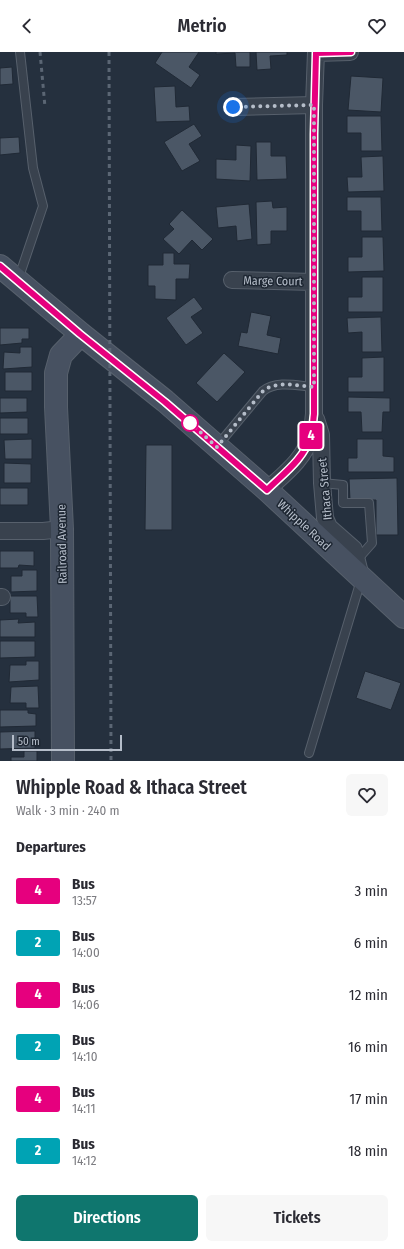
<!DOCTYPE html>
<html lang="en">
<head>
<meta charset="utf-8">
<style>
  :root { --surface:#fff; --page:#f7f7f7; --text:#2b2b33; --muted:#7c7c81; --accent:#0f766e }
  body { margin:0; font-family:"Fira Sans Condensed",sans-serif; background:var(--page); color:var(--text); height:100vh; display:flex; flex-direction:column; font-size:15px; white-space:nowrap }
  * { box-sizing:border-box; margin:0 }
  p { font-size:13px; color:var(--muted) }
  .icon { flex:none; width:22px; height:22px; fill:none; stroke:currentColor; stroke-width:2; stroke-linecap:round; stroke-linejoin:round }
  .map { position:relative; height:709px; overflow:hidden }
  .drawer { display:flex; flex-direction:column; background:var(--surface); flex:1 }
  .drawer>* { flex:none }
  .badge { padding:0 8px; border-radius:3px; font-size:14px; line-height:26px }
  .scale { position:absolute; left:12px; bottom:10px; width:110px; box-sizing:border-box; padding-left:4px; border:2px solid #b5bdc9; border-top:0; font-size:11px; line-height:14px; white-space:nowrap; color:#b5bdc9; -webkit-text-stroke:3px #1e2733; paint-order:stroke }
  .you { position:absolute; width:20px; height:20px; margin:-10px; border:3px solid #fff; border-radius:50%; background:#1a73e8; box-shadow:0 0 0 6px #1a73e833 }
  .map>.badge { position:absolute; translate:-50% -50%; box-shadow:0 0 0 2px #fff }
  h2 { padding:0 16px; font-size:15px; line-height:36px }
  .round { display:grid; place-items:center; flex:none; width:42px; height:42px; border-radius:6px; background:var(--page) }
  .overview { display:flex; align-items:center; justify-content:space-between; height:68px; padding:0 16px }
  h1 { font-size:19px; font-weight:600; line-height:30px }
  .action { display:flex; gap:8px; margin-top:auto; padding:8px 16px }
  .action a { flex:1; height:46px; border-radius:6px; background:var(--accent); color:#fff; font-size:16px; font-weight:600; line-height:46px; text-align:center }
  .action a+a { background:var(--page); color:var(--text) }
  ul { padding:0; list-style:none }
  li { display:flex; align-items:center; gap:12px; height:52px; padding:0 16px }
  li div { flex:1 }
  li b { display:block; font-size:15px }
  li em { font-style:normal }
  li .badge { min-width:44px; font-weight:700; text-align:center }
  header { display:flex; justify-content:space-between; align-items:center; height:52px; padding:0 16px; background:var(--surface); font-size:18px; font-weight:600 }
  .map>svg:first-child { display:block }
  .building { fill:#4b5766; stroke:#202935 }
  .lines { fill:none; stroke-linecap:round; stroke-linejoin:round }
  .lane-casing { stroke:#57606c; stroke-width:10 }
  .street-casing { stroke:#57606c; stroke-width:18 }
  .secondary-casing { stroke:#57606c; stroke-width:24 }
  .lane { stroke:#39424e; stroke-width:8 }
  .street { stroke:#39424e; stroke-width:16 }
  .secondary { stroke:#475161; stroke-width:22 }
  .rail { stroke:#5b6674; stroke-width:3; stroke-dasharray:4 4; stroke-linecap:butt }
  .line-casing { stroke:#fff; stroke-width:9 }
  .line { stroke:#e6007e; stroke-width:6 }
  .walk { stroke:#b5bdc9; stroke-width:4; stroke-dasharray:0 7.2 }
  .stop-dot { fill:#fff; stroke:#e6007e; stroke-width:2 }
  .labels { text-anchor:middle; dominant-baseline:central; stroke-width:3; stroke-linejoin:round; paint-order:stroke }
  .street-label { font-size:12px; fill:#b5bdc9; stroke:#1e2733 }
</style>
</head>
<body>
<header><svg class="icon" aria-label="back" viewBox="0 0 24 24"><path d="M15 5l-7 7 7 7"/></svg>Metrio<svg class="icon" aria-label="heart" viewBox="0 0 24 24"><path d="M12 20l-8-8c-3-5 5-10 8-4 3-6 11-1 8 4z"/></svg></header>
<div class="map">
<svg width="404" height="709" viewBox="0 0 404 709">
  <rect width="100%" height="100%" fill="#25303e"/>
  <!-- building -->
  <path class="building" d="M162,0h37l-10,15 11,8 -9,13 -36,-25z
    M216,0h34v15h-14l-1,-14 -19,1z
    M256,0h31v3l-17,1 1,13 -14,1z
    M12,15l1,17 -13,1v-17z
    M351,24l32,2 -2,34 -33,-2z
    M175,34l1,21 13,-1 1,15 -34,1 -2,-35z
    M347,64h34l1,35h-21v-18h-14z
    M194,72l8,12 -13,8 11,17 -18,10 -18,-29z
    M19,85l1,16 -20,2v-17z
    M256,90h15v14h15l1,23 -30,1z
    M236,93l15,1 -1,35 -34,-2v-20l20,1z
    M383,104l1,35 -36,1 -1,-15h15l-1,-20z
    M347,145h34l1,34h-21v-20h-14z
    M272,149l1,7 14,-1v24h-16v13l-14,1 -1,-43z
    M249,152l3,35 -15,2 -1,-15 -18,2 -2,-21z
    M182,158l31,29 -11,11 -10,-10 -13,14 -16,-15 11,-10 -5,-5z
    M362,185h21l1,34 -36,1v-15h14z
    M163,201h11v11h16l-1,15h-13v21l-21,-1v-13h-7v-21h15z
    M362,225h21v35h-35v-15h14z
    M194,245l9,12 -12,8 12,16 -17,12 -20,-27z
    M251,260l20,4 -4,19 14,3 -3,16 -40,-8 3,-14 6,1z
    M381,265l1,35h-20v-20l-14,1 -1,-15z
    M0,276h29v11h-7v4l-22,2z
    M20,295h12v20l-29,2 1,-17 16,1z
    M224,301l21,19 -28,30 -21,-19z
    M384,305v35h-36v-15h14v-19z
    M5,320h27v19h-27z
    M348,345l42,1v14h-7l-1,20h-20l-1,-20h-13z
    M0,346h27v14l-27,1z
    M0,366h28v16h-28z
    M32,387v20h-27l-1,-19z
    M357,387h26v17l11,1v15h-46v-14h9z
    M146,393h26v85h-27z
    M4,411l27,1v19h-27z
    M397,426l1,57h-22v-35h-26l-1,-21z
    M0,436h28v17h-28z
    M0,499h34v15l-15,-1 -1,3h-18z
    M22,518h15v21l-26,1v-16h11z
    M10,544h27l1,21h-12v-4h-16z
    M19,567l-1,4 17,-1v15h-35v-17z
    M0,589h35v16l-35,1z
    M26,609h13v19l-30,2 1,-17h16z
    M365,619l36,12 -10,27 -35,-12z
    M38,634l1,22h-13v-5h-16l1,-16z
    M0,658h28v3l8,1v12l-36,1z
    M35,679v17l-35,1v-17z
    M24,699h13v10h-26v-4h13z"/>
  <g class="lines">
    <defs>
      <path id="lane" d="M18,228l25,-74 -10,-38 -13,-116
        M218,393l45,-54c14,-11 35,-5 51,-4
        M322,431l21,2v18h26l3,40 -15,17
        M309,701l52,-173"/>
      <path id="street" d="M316,1l34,-1
        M233,55l81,-2
        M232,228l82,2
        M316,367l5,16 1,48 3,35 4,9 25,22 7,28
        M267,438c16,-15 38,-31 44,-55 2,-6 2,-14 3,-21v-309l2,-53
        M0,479h43l19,-2
        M0,545h2"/>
      <path id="secondary" d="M0,214l81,68 84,67 102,89 137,127
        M63,709l-1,-232 -6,-122v-34l5,-18 20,-21"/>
    </defs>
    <!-- lane casing -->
    <use href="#lane" class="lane-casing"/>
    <!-- street casing -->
    <use href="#street" class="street-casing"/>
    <!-- secondary casing -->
    <use href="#secondary" class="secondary-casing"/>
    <!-- lane -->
    <use href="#lane" class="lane"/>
    <!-- street -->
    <use href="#street" class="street"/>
    <!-- secondary -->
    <use href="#secondary" class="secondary"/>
    <!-- rail -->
    <path class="rail" d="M40,0l5,55
      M109,0l2,709"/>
  </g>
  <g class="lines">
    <defs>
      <path id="line" d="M0,214l80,68 85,68 102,88c16,-16 37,-31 44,-54 2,-7 2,-15 3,-22v-280l2,-81 35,-1"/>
    </defs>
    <!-- line casing -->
    <use href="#line" class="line-casing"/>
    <!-- line -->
    <use href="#line" class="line"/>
    <!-- walk -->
    <path class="walk" d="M190,371l27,24 46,-56c14,-11 35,-5 51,-4v-282l-81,2"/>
  </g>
  <!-- markers -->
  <circle class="stop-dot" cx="190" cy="371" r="8"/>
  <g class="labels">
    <!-- street labels -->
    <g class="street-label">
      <text transform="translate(273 229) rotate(1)">Marge Court</text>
      <text transform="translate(325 437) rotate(-95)">Ithaca Street</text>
      <text transform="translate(304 473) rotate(43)">Whipple Road</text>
      <text transform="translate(62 492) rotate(-91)">Railroad Avenue</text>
    </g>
  </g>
</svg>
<div class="scale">50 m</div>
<div class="you" style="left:233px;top:55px"></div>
<b class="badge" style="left:311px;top:384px;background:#e6007e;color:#fff">4</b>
</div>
<section class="drawer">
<div class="overview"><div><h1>Whipple Road &amp; Ithaca Street</h1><p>Walk · 3 min · 240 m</p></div><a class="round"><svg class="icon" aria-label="heart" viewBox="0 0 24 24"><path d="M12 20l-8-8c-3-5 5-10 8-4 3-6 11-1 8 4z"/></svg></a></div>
<h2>Departures</h2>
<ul>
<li><span class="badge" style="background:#e6007e;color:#fff">4</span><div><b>Bus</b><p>13:57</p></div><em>3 min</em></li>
<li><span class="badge" style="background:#00a3b4;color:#fff">2</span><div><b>Bus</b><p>14:00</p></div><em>6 min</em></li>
<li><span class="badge" style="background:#e6007e;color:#fff">4</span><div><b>Bus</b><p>14:06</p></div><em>12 min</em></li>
<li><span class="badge" style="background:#00a3b4;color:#fff">2</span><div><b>Bus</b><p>14:10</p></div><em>16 min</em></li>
<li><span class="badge" style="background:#e6007e;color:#fff">4</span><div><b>Bus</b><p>14:11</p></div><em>17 min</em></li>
<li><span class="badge" style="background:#00a3b4;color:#fff">2</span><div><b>Bus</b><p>14:12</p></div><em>18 min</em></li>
</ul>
<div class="action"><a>Directions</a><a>Tickets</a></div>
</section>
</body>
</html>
